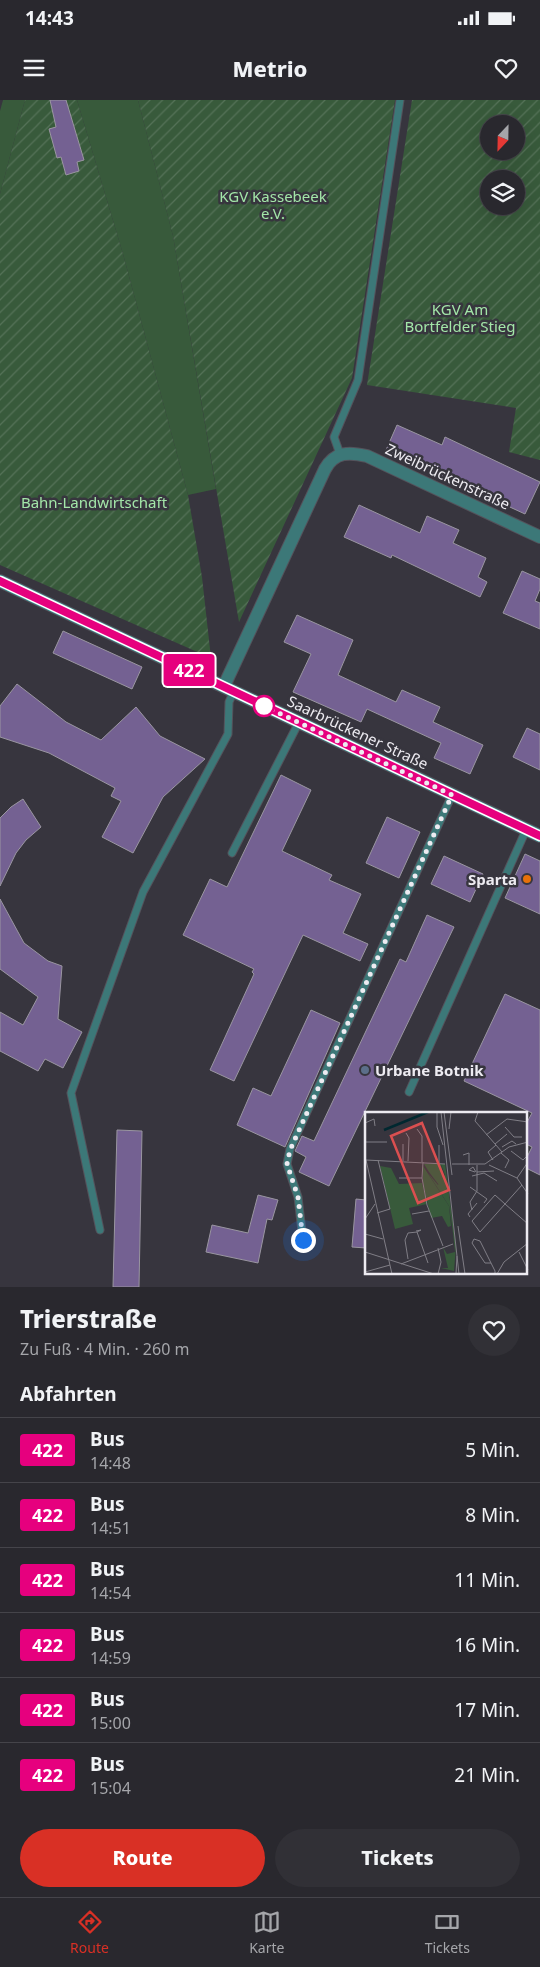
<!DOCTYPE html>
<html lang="de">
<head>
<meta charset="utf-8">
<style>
  :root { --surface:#29282e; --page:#313036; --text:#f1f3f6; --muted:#a5a6aa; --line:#45444a; --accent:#d93025 }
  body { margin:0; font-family:"Noto Sans",sans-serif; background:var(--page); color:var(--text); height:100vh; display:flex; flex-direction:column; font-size:19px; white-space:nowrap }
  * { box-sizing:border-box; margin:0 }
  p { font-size:16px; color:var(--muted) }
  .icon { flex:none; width:28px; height:28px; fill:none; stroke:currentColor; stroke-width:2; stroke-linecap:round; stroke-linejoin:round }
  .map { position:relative; height:1187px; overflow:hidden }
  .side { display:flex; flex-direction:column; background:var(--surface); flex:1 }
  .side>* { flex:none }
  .badge { padding:0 10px; border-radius:4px; font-size:18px; line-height:32px }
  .needle { width:32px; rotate:202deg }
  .tools { position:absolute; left:480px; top:15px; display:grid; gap:10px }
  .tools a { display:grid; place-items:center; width:45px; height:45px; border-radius:50%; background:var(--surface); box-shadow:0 5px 20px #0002,0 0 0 1px var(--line); font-size:25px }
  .you { position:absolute; width:25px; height:25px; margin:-12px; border:4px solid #fff; border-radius:50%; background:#1a73e8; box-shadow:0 0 0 8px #1a73e833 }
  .map>.badge { position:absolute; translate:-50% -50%; box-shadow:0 0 0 2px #fff }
  h2 { padding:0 20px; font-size:19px; line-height:45px }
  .round { display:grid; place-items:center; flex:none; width:52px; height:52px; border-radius:26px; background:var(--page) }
  .overview { display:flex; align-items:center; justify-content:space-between; height:85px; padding:0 20px }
  h1 { font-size:24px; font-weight:800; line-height:38px }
  .primary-button { display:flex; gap:10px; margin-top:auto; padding:10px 20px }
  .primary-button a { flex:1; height:58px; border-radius:30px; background:var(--accent); color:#fff; font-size:20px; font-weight:800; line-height:58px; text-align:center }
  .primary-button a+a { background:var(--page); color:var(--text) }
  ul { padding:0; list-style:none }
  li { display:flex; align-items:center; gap:15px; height:65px; padding:0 20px; border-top:1px solid var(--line) }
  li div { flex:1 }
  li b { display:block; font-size:19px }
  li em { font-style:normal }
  li .badge { min-width:55px; font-weight:700; text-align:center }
  .status { display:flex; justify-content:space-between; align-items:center; height:35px; padding:0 25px; background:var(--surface); direction:ltr }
  .status svg { height:14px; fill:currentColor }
  header { display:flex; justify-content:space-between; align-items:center; height:65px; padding:0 20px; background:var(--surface); font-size:22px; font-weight:800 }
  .dock { display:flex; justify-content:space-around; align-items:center; height:70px; border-top:1px solid var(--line); background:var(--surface); font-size:14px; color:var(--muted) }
  .dock a { display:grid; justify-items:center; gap:2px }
  .dock .on { color:var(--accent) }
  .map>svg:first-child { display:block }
  .green { fill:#385a3b }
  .garden { fill:url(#garden-furrows); fill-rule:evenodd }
  .building { fill:#746192; stroke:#9a96a1 }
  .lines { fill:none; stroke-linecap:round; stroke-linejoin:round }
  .lane-casing { stroke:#54525b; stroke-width:9 }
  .street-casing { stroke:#54525b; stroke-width:14 }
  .secondary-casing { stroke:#54525b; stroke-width:14 }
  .lane { stroke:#3c7878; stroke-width:7 }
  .street { stroke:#3c7878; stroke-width:12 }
  .secondary { stroke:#319c9c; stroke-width:12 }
  .line-casing { stroke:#fff; stroke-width:11 }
  .line { stroke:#e6007e; stroke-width:8 }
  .walk { stroke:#edebf1; stroke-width:5; stroke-dasharray:0 9 }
  .stop-dot { fill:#fff; stroke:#e6007e; stroke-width:2.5 }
  .food-dot { fill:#e8710a; stroke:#37353e; stroke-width:2 }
  .service-dot { fill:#5c6f8a; stroke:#37353e; stroke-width:2 }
  .labels { text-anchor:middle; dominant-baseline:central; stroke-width:5; stroke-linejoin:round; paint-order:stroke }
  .park-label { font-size:15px; fill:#a3e6a8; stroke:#37353e }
  .street-label { font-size:15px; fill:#edebf1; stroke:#37353e }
  .poi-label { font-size:15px; font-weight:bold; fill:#edebf1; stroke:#37353e; text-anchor:end }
  .inset-river { fill:none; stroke:#002830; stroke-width:2.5 }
  .inset-road { fill:none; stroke:#807e86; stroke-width:1 }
  .view { fill:#db4f50; fill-opacity:0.15; stroke:#db4f50; stroke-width:2.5 }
  .inset-edge { fill:none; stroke:#edebf1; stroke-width:2.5 }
</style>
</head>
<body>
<div class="status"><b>14:43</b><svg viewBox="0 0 49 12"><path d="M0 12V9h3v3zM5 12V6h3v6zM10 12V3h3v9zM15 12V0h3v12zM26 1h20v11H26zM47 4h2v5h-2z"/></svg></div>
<header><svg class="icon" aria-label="menu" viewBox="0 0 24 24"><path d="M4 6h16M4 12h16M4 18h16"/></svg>Metrio<svg class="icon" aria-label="heart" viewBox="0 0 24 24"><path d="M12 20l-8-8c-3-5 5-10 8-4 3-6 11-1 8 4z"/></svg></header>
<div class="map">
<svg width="540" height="1187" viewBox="0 0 540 1187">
  <defs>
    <pattern id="garden-furrows" width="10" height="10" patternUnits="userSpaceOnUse" patternTransform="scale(1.25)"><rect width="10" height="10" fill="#385a3b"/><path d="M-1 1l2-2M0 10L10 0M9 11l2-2" fill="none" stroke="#557258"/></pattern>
  </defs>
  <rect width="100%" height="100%" fill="#37353e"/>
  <!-- green -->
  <path class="green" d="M3,0h22l-25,94v-83z
    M77,0h61l35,136 43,253 -28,6 -65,-241z"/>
  <!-- garden -->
  <path class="garden" d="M25,0h52l46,154 65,241 14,82 9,81 -211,-93v-371z
    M138,0h257l-43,278 -113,244 -66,-386z
    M412,0h128v360l-31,-8 7,-44 -149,-23zM489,24h27v27h-27zM489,79h27v27h-27z"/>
  <!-- building -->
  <path class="building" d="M50,0h16l18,60 -7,2 2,9 -13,4 -5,-18 -4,1 -8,-29 7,-2z
    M397,325l45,20 3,-8 95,45 -15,32 -139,-64z
    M359,405l61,28 7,-17 32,14 -6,13 33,15 -8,19 9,5 -7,15 -88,-42 -1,3 -47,-21z
    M522,471l18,8v10l-5,12 5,2v26l-37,-16z
    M297,515l56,25 -15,35 58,27 6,-12 38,17 -7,15 50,23 -13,29 -36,-16 7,-15 -74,-34 -6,13 -68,-30 18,-38 -27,-12z
    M63,531l79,36 -10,22 -79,-36z
    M17,584l49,38 35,18 35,-33 24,29 45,23 -42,38 -30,56 -31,-16 19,-36 -10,-5 4,-8 -66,-35 -49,-16v-31z
    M527,628l13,6v36l-27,-13z
    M281,675l30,15 -29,61 50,24 -3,5 32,14 -18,39 25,11 -8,17 -57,-26 -69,146 -24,-11 44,-96 -2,-2 2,-3 -71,-34 27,-56 17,8z
    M23,699l18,28 -15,13 -10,13 -16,33v-68l11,-11z
    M387,717l33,15 -21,46 -33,-15z
    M525,754l15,7v53l-35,-16z
    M444,756l39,18 -13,28 -39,-18z
    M0,799l24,44 24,18 14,5 -4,53 24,13 -19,36 -18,-9 -7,12 -38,-20v-39l23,13 15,-28 -38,-28z
    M427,815l27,12 -125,259 -30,-14 7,-15 -11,-6 7,-15 12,5 86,-182 6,3z
    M505,894l35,16v165l-14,-7v-9l6,-12 -6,-3v-20l6,-11 -68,-32z
    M311,910l29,13 -55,124 -48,-22 16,-37 18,8z
    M117,1030l25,1 -3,156h-26z
    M258,1095l20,5 -6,20 -5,-1 -9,44 -52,-11 6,-27 36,8z
    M356,1099l10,1v48l-14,-1z"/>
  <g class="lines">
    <defs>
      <path id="lane" d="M340,354l-6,-17 24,-57 42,-280
        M232,753l67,-131
        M409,992l117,-262
        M100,1130l-29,-137 72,-201 85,-158 1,-32 5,-11
        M303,1140l-5,-43 -11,-33 3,-15 162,-354"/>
      <path id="street" d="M224,586l101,-217c10,-18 25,-17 42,-13l173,81"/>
      <path id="secondary" d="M0,481l540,255"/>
    </defs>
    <!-- lane casing -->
    <use href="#lane" class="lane-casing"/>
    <!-- street casing -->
    <use href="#street" class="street-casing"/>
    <!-- secondary casing -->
    <use href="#secondary" class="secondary-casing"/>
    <!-- lane -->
    <use href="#lane" class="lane"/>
    <!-- street -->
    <use href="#street" class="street"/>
    <!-- secondary -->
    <use href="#secondary" class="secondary"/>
  </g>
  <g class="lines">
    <defs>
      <path id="line" d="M0,481l540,255"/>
    </defs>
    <!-- line casing -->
    <use href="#line" class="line-casing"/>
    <!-- line -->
    <use href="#line" class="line"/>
    <!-- walk -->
    <path class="walk" d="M264,606l188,89 -162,355 -3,14 11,33 5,43"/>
  </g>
  <!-- markers -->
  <circle class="stop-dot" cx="264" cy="606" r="10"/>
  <circle class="food-dot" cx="527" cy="779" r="5"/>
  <circle class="service-dot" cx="365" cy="970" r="5"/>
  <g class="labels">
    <!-- park labels -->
    <g class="park-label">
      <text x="273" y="96">KGV Kassebeek<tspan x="273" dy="17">e.V.</tspan></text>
      <text x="460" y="209">KGV Am<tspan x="460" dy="17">Bortfelder Stieg</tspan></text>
      <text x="94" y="402">Bahn-Landwirtschaft</text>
    </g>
    <!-- street labels -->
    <g class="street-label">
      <text transform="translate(448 376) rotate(25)">Zweibrückenstraße</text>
      <text transform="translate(358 632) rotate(25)">Saarbrückener Straße</text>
    </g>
    <!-- poi labels -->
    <g class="poi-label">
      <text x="517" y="779">Sparta</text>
      <text x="375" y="970" text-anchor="start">Urbane Botnik</text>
    </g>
  </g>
  <!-- overview -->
  <g transform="translate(365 1012)">
    <rect width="162" height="162" fill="#37353e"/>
    <path d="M76,52h4l11,82 -2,25 -13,-3h7l-5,-21 4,7 8,-2 -2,-19 -4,-27 -21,-33 10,12 7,-10z" fill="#385a3b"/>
    <path d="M59,52h17l7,33 -19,-25zM15,54l11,2 8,16 23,-1 5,21 -18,4 4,16 -18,5zM58,54l26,40 2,20 -3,1 -6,-11 -11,2 -8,-35z" fill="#385a3b"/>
    <path class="inset-river" d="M19,18l44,-18"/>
    <path class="inset-road" d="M72,0v15l6,18M76,0l18,162M79,0l8,63M113,0l-3,9 27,31M0,11l9,-4 1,7M140,15l9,10h8M52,17l5,7v26M84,17l2,-17M41,21l3,5 -1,23M121,23l21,-16 21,3M0,30h22M130,32l12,-10M74,33v18M137,35l10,-6 4,3M146,39l12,9 4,-4M136,41l8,7 -4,8M98,43l6,-2v12M1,48l26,114M1,48l79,4M128,48l-5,-8 8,-7M38,49v-17M58,50l-1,16 5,27 16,41M87,52h33l24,-17 19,-5M124,53l28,13 11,16M110,60l-6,-2 4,-3 3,5M112,60l17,-1M107,64l12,-3 13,8M34,66h23M152,66l11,-16M157,73l-17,19 23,20M105,75l17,12 -3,4M130,83l10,9 -25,28 -8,-11zM107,98l-2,-8 7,-11v-26M12,101l13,-4 -12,-49M47,102l17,-3M105,105l-2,-3 9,-11M0,107l10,-15M93,114l7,48M52,120l11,31M0,122l18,5M73,136l3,14 -3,12M0,140l69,22M154,140l9,18M43,147l-3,-19 3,-7 9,-1 4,-2 -5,1M126,151h-6l-4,-6 -9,-14 2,-4 6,2 15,30v3M36,152l52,-20M0,160l25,-7M91,162l1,-18M132,162l7,-12 24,-19"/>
    <path class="view" d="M57,11l27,67 -31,13 -27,-67z"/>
    <rect width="162" height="162" class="inset-edge"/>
  </g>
</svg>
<div class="tools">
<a><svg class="needle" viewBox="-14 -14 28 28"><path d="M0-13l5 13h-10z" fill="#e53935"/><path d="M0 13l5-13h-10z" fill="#a5a6aa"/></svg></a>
<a><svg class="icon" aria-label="layers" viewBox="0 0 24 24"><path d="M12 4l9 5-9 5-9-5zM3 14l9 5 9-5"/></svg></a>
</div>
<div class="you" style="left:303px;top:1140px"></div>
<b class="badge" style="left:189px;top:570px;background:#e6007e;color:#fff">422</b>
</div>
<section class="side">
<div class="overview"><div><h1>Trierstraße</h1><p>Zu Fuß · 4 Min. · 260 m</p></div><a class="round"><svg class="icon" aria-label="heart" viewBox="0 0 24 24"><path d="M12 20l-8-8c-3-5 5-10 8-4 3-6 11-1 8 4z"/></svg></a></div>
<h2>Abfahrten</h2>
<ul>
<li><span class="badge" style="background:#e6007e;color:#fff">422</span><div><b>Bus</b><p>14:48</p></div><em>5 Min.</em></li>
<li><span class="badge" style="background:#e6007e;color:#fff">422</span><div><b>Bus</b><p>14:51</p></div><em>8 Min.</em></li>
<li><span class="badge" style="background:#e6007e;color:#fff">422</span><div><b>Bus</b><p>14:54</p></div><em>11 Min.</em></li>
<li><span class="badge" style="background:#e6007e;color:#fff">422</span><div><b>Bus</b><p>14:59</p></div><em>16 Min.</em></li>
<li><span class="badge" style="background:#e6007e;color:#fff">422</span><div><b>Bus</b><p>15:00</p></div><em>17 Min.</em></li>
<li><span class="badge" style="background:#e6007e;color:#fff">422</span><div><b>Bus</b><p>15:04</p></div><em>21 Min.</em></li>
</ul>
<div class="primary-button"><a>Route</a><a>Tickets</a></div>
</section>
<nav class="dock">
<a class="on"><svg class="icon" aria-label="directions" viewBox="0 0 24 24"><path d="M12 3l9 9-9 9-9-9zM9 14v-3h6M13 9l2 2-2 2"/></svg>Route</a>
<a><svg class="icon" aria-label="map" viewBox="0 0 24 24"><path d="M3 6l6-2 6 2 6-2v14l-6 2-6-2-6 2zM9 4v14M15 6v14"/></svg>Karte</a>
<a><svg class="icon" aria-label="tickets" viewBox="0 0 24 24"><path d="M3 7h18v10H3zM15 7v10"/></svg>Tickets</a>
</nav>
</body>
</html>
